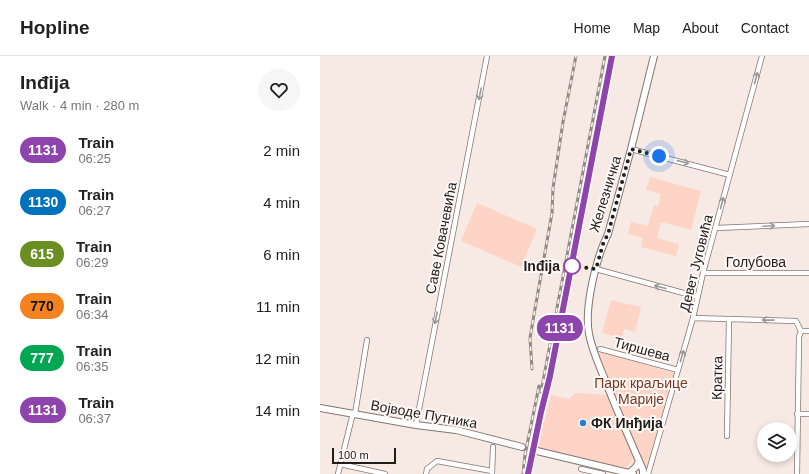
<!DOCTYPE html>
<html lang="en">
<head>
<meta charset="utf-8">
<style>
  :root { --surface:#fff; --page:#f6f6f6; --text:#222; --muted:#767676; --line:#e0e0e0 }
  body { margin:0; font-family:Helvetica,sans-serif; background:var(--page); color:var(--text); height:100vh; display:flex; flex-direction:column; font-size:15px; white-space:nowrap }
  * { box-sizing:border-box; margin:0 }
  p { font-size:13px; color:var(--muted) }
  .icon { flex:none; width:22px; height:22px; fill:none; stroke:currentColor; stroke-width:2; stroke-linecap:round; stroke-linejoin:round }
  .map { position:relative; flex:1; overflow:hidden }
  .drawer { display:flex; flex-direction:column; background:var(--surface); width:320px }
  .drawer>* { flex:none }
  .badge { padding:0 8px; border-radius:13px; font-size:14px; line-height:26px }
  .buttons { position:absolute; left:437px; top:366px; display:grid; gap:8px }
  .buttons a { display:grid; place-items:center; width:40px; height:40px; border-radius:50%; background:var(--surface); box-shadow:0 2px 6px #0003; font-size:20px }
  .scale { position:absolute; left:12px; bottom:10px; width:64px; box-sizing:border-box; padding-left:4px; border:2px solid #211d1b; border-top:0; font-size:11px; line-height:14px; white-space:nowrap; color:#211d1b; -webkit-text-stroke:3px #fef8f6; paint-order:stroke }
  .you { position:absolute; width:20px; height:20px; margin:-10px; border:3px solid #fff; border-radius:50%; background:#1a73e8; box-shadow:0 0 0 6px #1a73e833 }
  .map>.badge { position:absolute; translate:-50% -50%; box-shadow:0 0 0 2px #fff }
  .round { display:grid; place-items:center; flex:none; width:42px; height:42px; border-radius:21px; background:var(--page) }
  .summary { display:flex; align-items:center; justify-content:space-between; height:68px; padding:0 20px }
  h1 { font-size:19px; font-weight:700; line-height:30px }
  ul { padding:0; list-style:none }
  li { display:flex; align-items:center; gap:12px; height:52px; padding:0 20px }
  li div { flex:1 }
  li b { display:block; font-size:15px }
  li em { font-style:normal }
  li .badge { min-width:44px; font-weight:700; text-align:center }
  header { display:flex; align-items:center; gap:24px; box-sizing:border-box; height:56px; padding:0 20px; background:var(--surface); border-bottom:1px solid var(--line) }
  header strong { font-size:19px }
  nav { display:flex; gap:22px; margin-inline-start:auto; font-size:14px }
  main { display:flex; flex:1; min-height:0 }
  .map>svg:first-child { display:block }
  .green { fill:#fed4c6 }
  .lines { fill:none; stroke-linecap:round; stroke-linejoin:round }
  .secondary-tunnel { stroke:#ccc0bc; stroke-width:6; stroke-dasharray:6 3; stroke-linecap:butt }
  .street-casing { stroke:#827672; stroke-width:6 }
  .secondary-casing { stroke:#827672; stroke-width:8 }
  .street { stroke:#fff; stroke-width:4.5 }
  .secondary { stroke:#fff; stroke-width:6 }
  .rail-casing { stroke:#928985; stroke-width:3 }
  .rail { stroke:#fef8f6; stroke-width:1.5; stroke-dasharray:4.5; stroke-linecap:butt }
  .oneway { stroke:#9b9998 }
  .line-casing { stroke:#fff; stroke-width:9 }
  .line { stroke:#8e44ad; stroke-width:6 }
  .walk { stroke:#211d1b; stroke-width:4; stroke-dasharray:0 7.2 }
  .stop-dot { fill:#fff; stroke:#8e44ad; stroke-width:2 }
  .poi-dot { fill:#2680cd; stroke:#fef8f6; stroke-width:1.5 }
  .labels { text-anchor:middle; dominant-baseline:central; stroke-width:4; stroke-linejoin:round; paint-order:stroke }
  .street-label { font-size:14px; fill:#211d1b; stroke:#fef8f6 }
  .stop-label { font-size:14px; font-weight:bold; fill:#211d1b; stroke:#fef8f6; text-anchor:end }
  .park-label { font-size:14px; fill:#773822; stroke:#fef8f6 }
  .poi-label { font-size:14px; font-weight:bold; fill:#211d1b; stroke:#fef8f6; text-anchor:start }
</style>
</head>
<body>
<header>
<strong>Hopline</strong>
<nav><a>Home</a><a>Map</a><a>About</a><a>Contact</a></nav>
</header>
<main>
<section class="drawer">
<div class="summary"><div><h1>Inđija</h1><p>Walk · 4 min · 280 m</p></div><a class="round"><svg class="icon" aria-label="heart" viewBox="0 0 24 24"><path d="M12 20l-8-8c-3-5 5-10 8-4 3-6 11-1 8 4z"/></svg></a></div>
<ul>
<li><span class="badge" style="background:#8e44ad;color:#fff">1131</span><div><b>Train</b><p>06:25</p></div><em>2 min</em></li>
<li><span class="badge" style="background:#0072bc;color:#fff">1130</span><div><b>Train</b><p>06:27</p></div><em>4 min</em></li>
<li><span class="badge" style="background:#6b8e23;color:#fff">615</span><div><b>Train</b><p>06:29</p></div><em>6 min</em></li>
<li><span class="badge" style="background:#f58220;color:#111">770</span><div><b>Train</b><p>06:34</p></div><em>11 min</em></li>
<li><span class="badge" style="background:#00a651;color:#fff">777</span><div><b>Train</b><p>06:35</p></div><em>12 min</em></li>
<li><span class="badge" style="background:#8e44ad;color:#fff">1131</span><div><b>Train</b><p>06:37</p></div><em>14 min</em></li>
</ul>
</section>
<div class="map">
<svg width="489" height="418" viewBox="0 0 489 418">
  <rect width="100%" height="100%" fill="#f7e9e4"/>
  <!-- green -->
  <path class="green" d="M330,121l51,14 -10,39 -30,-8 -4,16 22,6 -3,12 -35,-9 2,-9 -15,-4 3,-12 17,4 6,-21 4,1 3,-12 -15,-4z
    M157,147l60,26 -16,38 -60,-26z
    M291,244l30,7 -6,25 -11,-3 -2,9 -20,-5z
    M277,295l77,22 -28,101z
    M254,337l37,2 24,63 -11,12 -87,-22 14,-53 19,4 1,-3h2z"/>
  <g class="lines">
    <!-- secondary-tunnel -->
    <path class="secondary-tunnel" d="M202,391l15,4"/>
    <defs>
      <path id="street" d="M311,93l99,26
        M396,172l93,-4
        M276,213l102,28
        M383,217h106
        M373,262l103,3 5,10
        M481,275h8
        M280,293l78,21
        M35,358l12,-74
        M477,358h12
        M96,369l71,-369
        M407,380l2,-117
        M20,408l45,10
        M261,413l22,5
        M18,418l15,-61
        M106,418l1,-5 10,-8 55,10
        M172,418l1,-27
        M328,418l45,-156 10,-45 59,-217
        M477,418l2,-137 2,-6"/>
      <path id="secondary" d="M0,352l96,17 40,5 66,17
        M217,395l96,23
        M309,417l7,-6 3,-6
        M323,418v-4c-13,-30 -26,-59 -38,-90 -6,-15 -13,-30 -16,-46 -5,-26 7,-76 19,-100l23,-85 23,-93"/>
    </defs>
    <!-- street casing -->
    <use href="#street" class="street-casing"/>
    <!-- secondary casing -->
    <use href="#secondary" class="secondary-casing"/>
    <!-- street -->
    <use href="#street" class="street"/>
    <!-- secondary -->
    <use href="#secondary" class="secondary"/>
    <defs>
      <path id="rail" d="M212,313l-2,-31 2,-12 20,-113 1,-25 10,-66 13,-66
        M221,336l64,-336
        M203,417l2,-18 14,-69
        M208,418l22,-98 63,-320"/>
    </defs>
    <!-- rail casing -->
    <use href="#rail" class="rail-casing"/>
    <!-- rail -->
    <use href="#rail" class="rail"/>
  </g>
  <!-- one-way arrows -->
  <defs><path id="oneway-shaft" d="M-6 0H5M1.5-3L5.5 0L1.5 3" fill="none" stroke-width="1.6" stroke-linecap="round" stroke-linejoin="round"/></defs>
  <g class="oneway">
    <use href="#oneway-shaft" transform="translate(436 22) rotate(-75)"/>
    <use href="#oneway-shaft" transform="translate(160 38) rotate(101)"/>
    <use href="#oneway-shaft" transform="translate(363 106) rotate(14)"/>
    <use href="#oneway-shaft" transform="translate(402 147) rotate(-75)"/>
    <use href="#oneway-shaft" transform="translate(449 170) rotate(-3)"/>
    <use href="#oneway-shaft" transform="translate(340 231) rotate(-165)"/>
    <use href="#oneway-shaft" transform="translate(116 262) rotate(101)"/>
    <use href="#oneway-shaft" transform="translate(448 264) rotate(-179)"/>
    <use href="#oneway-shaft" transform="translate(362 300) rotate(-74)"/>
  </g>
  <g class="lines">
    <defs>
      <path id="line" d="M208,418l13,-62 9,-36 62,-320"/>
    </defs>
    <!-- line casing -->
    <use href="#line" class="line-casing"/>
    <!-- line -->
    <use href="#line" class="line"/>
    <!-- walk -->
    <path class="walk" d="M252,210l24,3 7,-25 5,-10 23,-85 28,7"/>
  </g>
  <!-- markers -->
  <circle class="stop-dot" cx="252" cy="210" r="8"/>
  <circle class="poi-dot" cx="263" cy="367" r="4"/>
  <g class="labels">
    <!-- street labels -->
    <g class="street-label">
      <text transform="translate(285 138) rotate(-73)">Железничка</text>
      <text transform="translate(121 182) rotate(-79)">Саве Ковачевића</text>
      <text x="436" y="206">Голубова</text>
      <text transform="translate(376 207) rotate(-76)">Девет Југовића</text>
      <text transform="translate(322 293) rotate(15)">Тиршева</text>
      <text transform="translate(397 322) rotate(-89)">Кратка</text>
      <text transform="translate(104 358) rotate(10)">Војводе Путника</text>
    </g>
    <!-- stop labels -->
    <g class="stop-label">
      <text x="240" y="210">Inđija</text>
    </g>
    <!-- park labels -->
    <g class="park-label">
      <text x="321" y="327">Парк краљице<tspan x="321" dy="16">Марије</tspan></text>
    </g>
    <!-- poi labels -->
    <g class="poi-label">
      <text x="271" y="367">ФК Инђија</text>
    </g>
  </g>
</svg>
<div class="buttons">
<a><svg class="icon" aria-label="layers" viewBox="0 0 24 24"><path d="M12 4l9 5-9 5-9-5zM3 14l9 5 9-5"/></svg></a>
</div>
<div class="scale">100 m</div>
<div class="you" style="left:339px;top:100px"></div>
<b class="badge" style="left:240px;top:272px;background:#8e44ad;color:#fff">1131</b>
</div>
</main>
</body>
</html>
